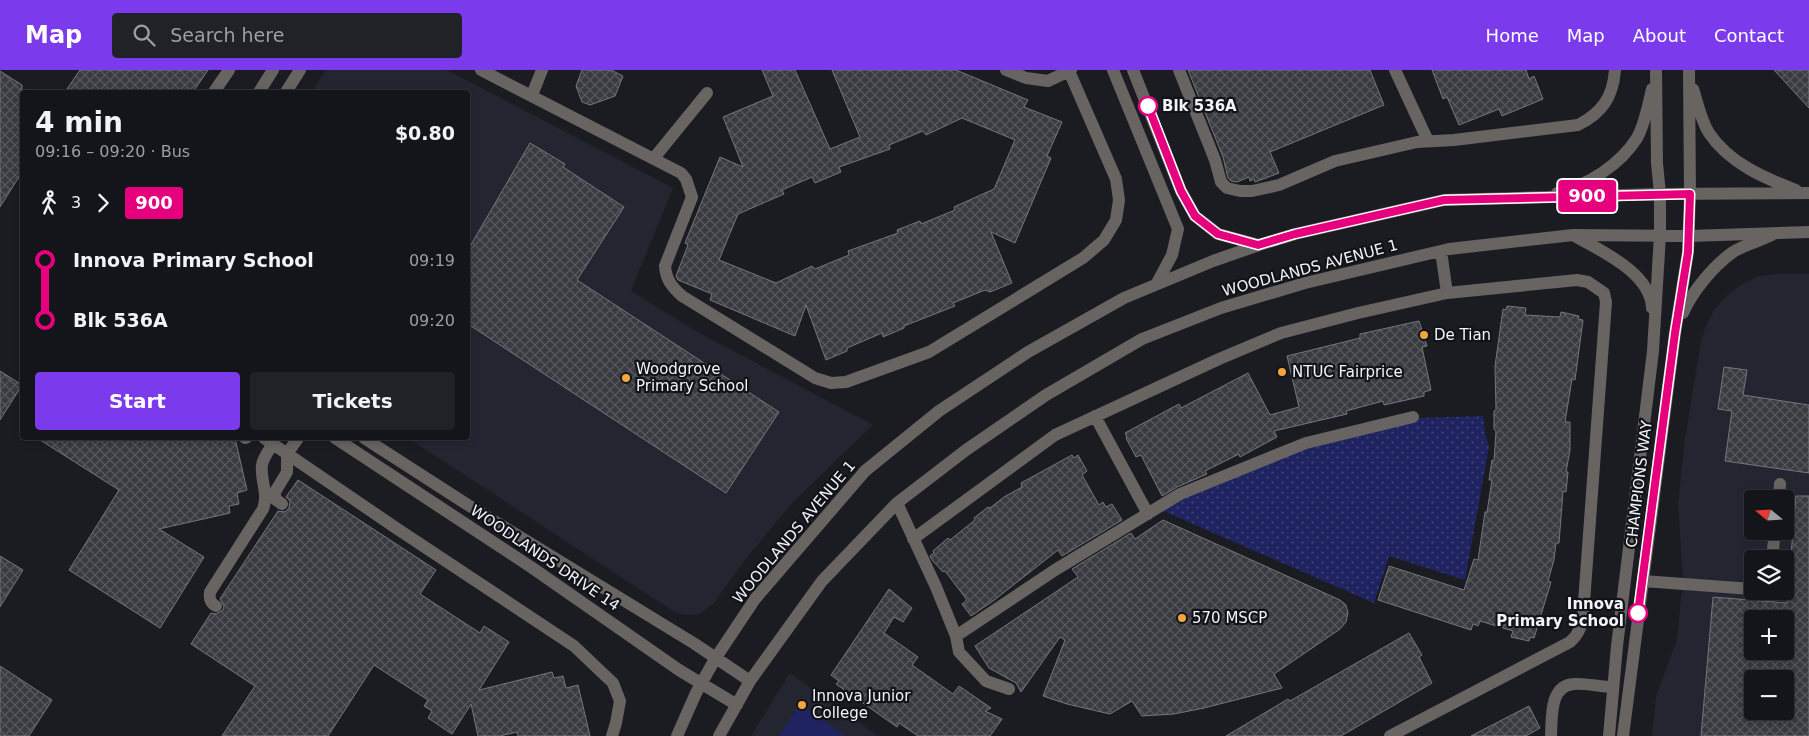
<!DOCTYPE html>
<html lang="en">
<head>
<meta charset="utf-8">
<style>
  :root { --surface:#14151a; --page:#212227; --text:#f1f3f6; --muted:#9d9fa2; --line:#333439; --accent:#7c3aed }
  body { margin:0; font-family:"DejaVu Sans",sans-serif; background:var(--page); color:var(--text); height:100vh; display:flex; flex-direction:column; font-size:19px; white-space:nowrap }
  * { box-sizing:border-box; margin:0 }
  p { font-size:16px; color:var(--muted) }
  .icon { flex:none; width:28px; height:28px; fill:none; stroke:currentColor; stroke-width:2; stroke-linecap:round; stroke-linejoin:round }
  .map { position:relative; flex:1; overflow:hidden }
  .drawer { position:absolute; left:20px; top:20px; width:450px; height:350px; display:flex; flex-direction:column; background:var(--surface); border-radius:5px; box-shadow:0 2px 8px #0003,0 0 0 1px var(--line) }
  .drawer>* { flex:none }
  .badge { padding:0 10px; border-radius:4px; font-size:18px; line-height:32px }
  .needle { width:32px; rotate:288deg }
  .tools { position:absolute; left:1744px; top:420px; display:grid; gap:10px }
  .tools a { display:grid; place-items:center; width:50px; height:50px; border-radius:5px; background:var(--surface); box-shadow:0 2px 8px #0003,0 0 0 1px var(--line); font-size:25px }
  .map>.badge { position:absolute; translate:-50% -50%; box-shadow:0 0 0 2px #fff }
  .legs { display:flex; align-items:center; gap:8px; height:55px; padding:0 15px; font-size:16px }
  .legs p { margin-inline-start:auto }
  .overview { display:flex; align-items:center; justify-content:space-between; height:85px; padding:0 15px }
  h1 { font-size:28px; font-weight:700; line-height:38px }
  .primary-button { display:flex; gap:10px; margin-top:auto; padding:10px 15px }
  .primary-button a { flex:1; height:58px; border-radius:5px; background:var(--accent); color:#fff; font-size:20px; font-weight:700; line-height:58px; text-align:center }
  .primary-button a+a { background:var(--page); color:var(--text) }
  ul { padding:0 15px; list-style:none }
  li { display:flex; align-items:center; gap:18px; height:60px; font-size:19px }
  li i { display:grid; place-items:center; width:8px; height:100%; margin:0 6px; background:currentColor }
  li i::after { content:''; width:12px; height:12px; margin:-6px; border:4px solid; border-radius:50%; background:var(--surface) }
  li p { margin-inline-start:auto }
  li:first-child i { background:linear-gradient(#0000 50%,currentColor 0) }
  li:last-child i { background:linear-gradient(currentColor 50%,#0000 0) }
  header { display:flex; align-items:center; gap:30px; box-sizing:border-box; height:70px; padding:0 25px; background:var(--accent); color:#fff }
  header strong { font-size:24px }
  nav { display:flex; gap:28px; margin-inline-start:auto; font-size:18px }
  .search { width:350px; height:45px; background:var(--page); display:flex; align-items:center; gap:12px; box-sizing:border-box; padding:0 18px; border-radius:5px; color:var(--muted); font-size:19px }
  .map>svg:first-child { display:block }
  .built { fill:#232631; fill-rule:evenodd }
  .grass { fill:url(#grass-dots) }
  .pitch { fill:#1f2460 }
  .building { fill:url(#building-cross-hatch); stroke:#74767d; fill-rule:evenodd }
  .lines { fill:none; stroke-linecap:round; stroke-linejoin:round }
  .minor { stroke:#676462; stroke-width:12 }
  .line-1-casing { stroke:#fff; stroke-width:11 }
  .line-1 { stroke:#e6007e; stroke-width:8 }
  .stop-1-dot { fill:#fff; stroke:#e6007e; stroke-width:2.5 }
  .poi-dot { fill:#f0a63e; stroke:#121318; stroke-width:2 }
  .labels { text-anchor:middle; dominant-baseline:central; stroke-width:4.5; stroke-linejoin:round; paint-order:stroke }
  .stop-label { font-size:15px; font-weight:bold; fill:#f3f4f8; stroke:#121318; text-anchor:start }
  .street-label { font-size:15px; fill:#f3f4f8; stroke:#121318 }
  .poi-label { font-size:15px; fill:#f3f4f8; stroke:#121318; text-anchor:start }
</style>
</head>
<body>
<header>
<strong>Map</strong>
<div class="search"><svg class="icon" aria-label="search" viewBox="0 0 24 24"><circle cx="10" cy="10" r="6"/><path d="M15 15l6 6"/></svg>Search here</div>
<nav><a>Home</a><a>Map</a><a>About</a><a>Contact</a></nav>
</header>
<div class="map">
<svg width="1809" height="666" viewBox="0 0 1809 666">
  <defs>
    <pattern id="grass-dots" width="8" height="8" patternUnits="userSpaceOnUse" patternTransform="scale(1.25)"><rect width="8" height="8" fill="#1f2460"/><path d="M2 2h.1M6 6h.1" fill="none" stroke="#404478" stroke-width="1.8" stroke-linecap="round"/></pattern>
    <pattern id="building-cross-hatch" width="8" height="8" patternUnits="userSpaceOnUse" patternTransform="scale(1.25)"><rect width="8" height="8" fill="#393b41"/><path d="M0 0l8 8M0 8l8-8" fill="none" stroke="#56585d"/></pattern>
  </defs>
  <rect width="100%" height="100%" fill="#1b1c22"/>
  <!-- built -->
  <path class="built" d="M326,0h121l226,118 -42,103 63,39 179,95 -82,79 -46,56 -31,43 -14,11 -13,1 -11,-2 -268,-175h60v-346h-156z
    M1779,204h30v462h-157l4,-40 21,-56 6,-61 -5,-75 7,-65 16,-98 5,-15 8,-16 13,-15 15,-11 17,-8zM1752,429h33v32h-33zM1752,489h33v32h-33zM1752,549h33v32h-33zM1752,609h33v32h-33z
    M790,603l88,63h-127z"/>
  <!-- grass -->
  <path class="grass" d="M1483,346l2,18 4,12 -24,134 -76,-24 -15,47 -215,-94 148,-64 106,-27z"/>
  <!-- pitch -->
  <path class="pitch" d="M800,634l45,32h-66z"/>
  <!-- building -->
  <path class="building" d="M80,0h128l-15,22h-128z
    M582,0h29l12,6 -8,20 -25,9 -8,-3 -6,-16z
    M762,0h33l35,79 30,-12 -28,-67h124l72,30 -4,7 38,15 -15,34 4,2 -36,85 -24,-11 21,51 -22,9 -5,-2 -32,13 2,3 -51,20v2l-21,9 -1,-4 -35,15v3l-21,9 -20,-55 -11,31 -85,-36 2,-6 -34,-14 -2,-4 12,-31 -3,-2 35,-86 23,10 -20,-50 50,-21zM962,48l53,22 -21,49 -40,18 1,3 -34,14 -1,-3 -23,9 1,3 -50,18 1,4 -34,14 -3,-3 -36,17 -57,-23 19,-46 46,-20 -2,-4 30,-13 3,6 26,-11 -2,-5 51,-18 -1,-4 34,-14 3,4z
    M1188,0h182l14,35 -114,47 9,21 -24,9 -1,-3 -4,2 -1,-4 -12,5 -6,-1 -3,-3 -5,-21z
    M1432,0h94l3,9 5,-3 9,23 -41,17 -3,-7 -40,16 -12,-28 -4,2z
    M1774,0h35v38z
    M0,1l22,14v87l-22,35z
    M530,73l35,21 -2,3 61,40 -47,73 202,132 -53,81 -258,-169v-74z
    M1507,236l19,2 -1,7 35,2 1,-5 18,4 -1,3 5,1 -8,60 -3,-1 -7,43h5v28l-4,22h2l-2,20 -3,-1 -4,52h-3l-2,17 -6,21 3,1 -17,56 -4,-1 -1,4 -18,-4 2,-6 -33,-10 -2,5 -5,-2 -2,6 -93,-30 11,-34 75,24 10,-31 4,1 7,-48h2l5,-32h-3l3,-20 2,1 2,-30 -2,-2v-18l2,-1 -1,-44 8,-57 3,1z
    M1419,251l8,25 -5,1 9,43 -7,2v4l-40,9 -1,-4 -37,10 1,3 -73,17 3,6 -37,20 -1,-3 -34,17 2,3 -30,13 -15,9 -21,-41 -5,2 -10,-19 1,-1 -2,-4 54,-29 2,4 67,-35 22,42 29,-8 -12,-51 73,-18v-4z
    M1724,297l23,3 -4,25 66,10v68l-84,-12 7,-50 -14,-2z
    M0,301l22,14 -22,35z
    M37,368h198l12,52 -10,3 2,11 -10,2 1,7 -71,16 45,28 -44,71 -91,-58 50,-80z
    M1072,385l2,3 4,-3 9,16 -5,4 17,30 4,-3 3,5 6,-3 10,16 -60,36 -4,-6 -65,51 -22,15 -9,-12 5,-4 -22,-29 -2,1 -11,-12 -2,-4 4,-3 -1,-2 15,-13 2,2 25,-20 -1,-2 14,-11 2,1 14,-11 18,-10 -1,-4z
    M298,410l138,90 -16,24 60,39 4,-7 25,16 -30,48 73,-18 2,6 9,-2 3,12 12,-3 12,51h-72l-1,-4 -17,4h-22l-7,-32 -19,30 -24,-16 4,-7 -8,-5 4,-6 -54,-35 -46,71h-106l33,-50 -64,-42 20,-31 5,1 7,-4 1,-4 -4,-7 58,-88 7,1 4,-4 1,-7 -4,-4z
    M1796,426h13v240h-108l12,-139 74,6zM1752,549h33v32h-33zM1752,609h33v32h-33z
    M1163,450l177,80 6,5 2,8 -2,9 -6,7 -66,45 8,14 -78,20 -30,6 -32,2 -10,-15 -22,13 -43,-10 -24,-8 22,-56 -5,-3 -39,55 -5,-9 -27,-15 -14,-22 103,-69 -6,-8 59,-36 4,6z
    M0,486l23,14 -23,37z
    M889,519l23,19 -9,14 -9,-5 -10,16 34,24 -6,8 41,29 6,-8 32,22 -6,3 17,8 -12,17h-72l-19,-13 -2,4 -61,-43 3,-3 -8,-6z
    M1409,563l13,22 -3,2 13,26 -91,53h-115l62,-37 2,2z
    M0,596l52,34 -23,36h-29z
    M1529,636l11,22 -14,8h-55z"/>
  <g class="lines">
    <!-- minor -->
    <path class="minor" d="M481,0l200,103 5,6 6,18 -27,69c1,14 7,21 17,30l133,82 16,5 15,-1 83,-30 154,-94 21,-18 12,-20 3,-20 -3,-21 -47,-108
      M1006,0l20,8 22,3 23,-11
      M1113,0l65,159 -6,26 -15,28
      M1133,0l48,121 14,25 23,18 41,11
      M1179,0l36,90 6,22 6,6 13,3h12l27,-6 56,-24 82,-19 37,-2 124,-15c24,-12 35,-28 37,-55
      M1395,0l33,71
      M1693,19c5,15 8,32 16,44 20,30 55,45 87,57
      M214,22l15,-22
      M259,22l14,-22
      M286,22l14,-22
      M532,25l10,-25
      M654,88l53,-65
      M1557,123c31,-8 63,-28 80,-55 8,-14 11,-33 15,-49
      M1575,166c26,15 76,37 77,72
      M1441,181l6,42
      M1683,243c9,-21 30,-47 50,-61 11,-7 27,-11 39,-17
      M1095,346l53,98
      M245,368h1
      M264,368l132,90 178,118 39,37 7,18 -4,22 -4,13
      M335,368l196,129 148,103 58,35
      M364,368l104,67 227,139 55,37
      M1779,429l1,-15
      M897,433l39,84 20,49 3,16 27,29 23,8
      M282,434l-7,-5v-7l12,-20v-18l11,-16
      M913,469l142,-104 164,-76 62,-26 77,-20 89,-20 130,-13 11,2 16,11 2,9 -23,314c-2,11 -4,18 -13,26l-180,94
      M1772,489l3,-28
      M1643,511l109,8
      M216,536c-6,-3 -7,-7 -6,-14l53,-83c6,-16 -3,-29 -1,-44 1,-7 7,-15 11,-21
      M956,566l99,-66 125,-76 126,-51 107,-26
      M677,666l19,-43 19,-34 40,-60 110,-128 74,-60 89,-59 96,-54 89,-37 46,-16 36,-11 149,-34 216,-6 149,-1
      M719,666l31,-55 72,-100 75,-78 69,-53 80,-55 96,-56 79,-31 84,-25 144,-34 124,-14 116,1 120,-4
      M1551,666c1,-17 -2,-51 23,-52 11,-1 27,3 39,3
      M1609,666l8,-90 36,-295 7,-116v-41l-3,-31 -1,-93
      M1623,666l52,-403 13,-81 2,-58 -1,-124"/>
  </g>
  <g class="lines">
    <defs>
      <path id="line-1" d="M1148,36l33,85 14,25 23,18 40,11 37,-11 149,-34 246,-6 -2,58 -13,81 -37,280"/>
    </defs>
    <!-- line-1 casing -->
    <use href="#line-1" class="line-1-casing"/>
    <!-- line-1 -->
    <use href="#line-1" class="line-1"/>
  </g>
  <!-- markers -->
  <g class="stop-1-dot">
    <circle cx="1148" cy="36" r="9"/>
    <circle cx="1638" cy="543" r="9"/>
  </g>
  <g class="poi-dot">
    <circle cx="1424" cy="265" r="5"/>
    <circle cx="1282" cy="302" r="5"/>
    <circle cx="626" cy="308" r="5"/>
    <circle cx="1182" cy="548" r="5"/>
    <circle cx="802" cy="635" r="5"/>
  </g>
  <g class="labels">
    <!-- stop labels -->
    <g class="stop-label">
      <text x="1162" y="36">Blk 536A</text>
      <text x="1624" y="534" text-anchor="end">Innova<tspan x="1624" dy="17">Primary School</tspan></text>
    </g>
    <!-- street labels -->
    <g class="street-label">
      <text transform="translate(1310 198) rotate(-15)">WOODLANDS AVENUE 1</text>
      <text transform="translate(1639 414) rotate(-83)">CHAMPIONS WAY</text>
      <text transform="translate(794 462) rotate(-50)">WOODLANDS AVENUE 1</text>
      <text transform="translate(545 488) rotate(34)">WOODLANDS DRIVE 14</text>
    </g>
    <!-- poi labels -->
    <g class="poi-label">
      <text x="1434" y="265">De Tian</text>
      <text x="636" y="299">Woodgrove<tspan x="636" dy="17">Primary School</tspan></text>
      <text x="1292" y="302">NTUC Fairprice</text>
      <text x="1192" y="548">570 MSCP</text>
      <text x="812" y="626">Innova Junior<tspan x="812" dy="17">College</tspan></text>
    </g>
  </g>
</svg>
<div class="tools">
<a><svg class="needle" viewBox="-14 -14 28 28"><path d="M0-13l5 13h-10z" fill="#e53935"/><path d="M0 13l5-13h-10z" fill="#9d9fa2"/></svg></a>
<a><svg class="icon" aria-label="layers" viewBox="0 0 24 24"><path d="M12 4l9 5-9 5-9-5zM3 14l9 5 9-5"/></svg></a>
<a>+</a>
<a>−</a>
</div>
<b class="badge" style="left:1587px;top:126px;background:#e6007e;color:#fff">900</b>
<section class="drawer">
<div class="overview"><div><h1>4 min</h1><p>09:16 – 09:20 · Bus</p></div><b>$0.80</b></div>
<div class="legs"><svg class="icon" aria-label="walk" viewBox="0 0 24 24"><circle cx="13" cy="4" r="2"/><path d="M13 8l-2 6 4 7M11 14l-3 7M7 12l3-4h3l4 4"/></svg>3<svg class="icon" aria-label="forward" viewBox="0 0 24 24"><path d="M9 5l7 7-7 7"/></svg><b class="badge" style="background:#e6007e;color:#fff">900</b></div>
<ul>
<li><i style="color:#e6007e"></i><b>Innova Primary School</b><p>09:19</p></li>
<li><i style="color:#e6007e"></i><b>Blk 536A</b><p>09:20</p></li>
</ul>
<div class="primary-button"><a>Start</a><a>Tickets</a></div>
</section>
</div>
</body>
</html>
